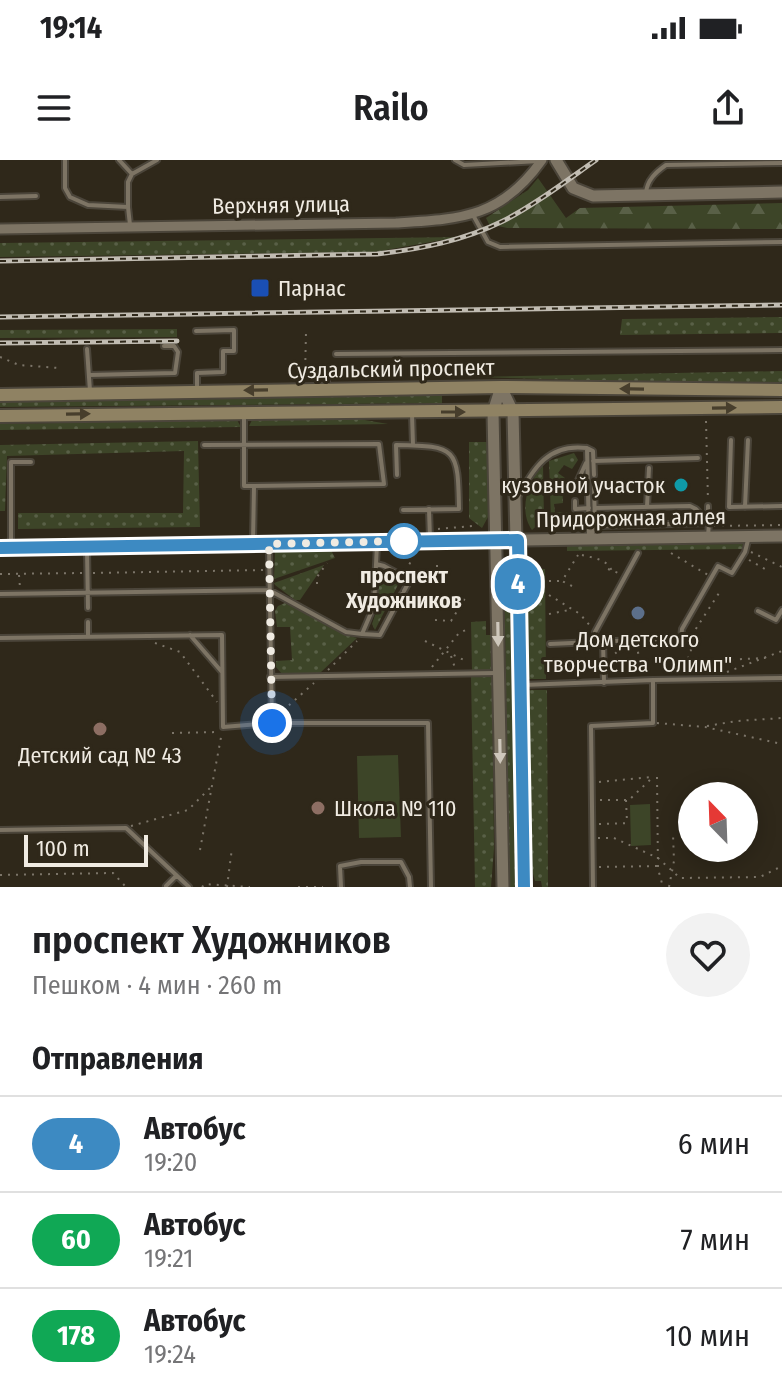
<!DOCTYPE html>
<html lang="ru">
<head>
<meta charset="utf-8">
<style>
  :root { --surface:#fff; --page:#f2f2f2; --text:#202124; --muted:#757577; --line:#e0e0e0 }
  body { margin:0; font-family:"Fira Sans Condensed",sans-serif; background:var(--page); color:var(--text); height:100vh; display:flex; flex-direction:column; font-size:30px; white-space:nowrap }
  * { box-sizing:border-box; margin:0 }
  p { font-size:26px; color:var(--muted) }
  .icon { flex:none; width:44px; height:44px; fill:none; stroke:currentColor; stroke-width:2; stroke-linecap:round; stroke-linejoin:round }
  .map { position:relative; height:727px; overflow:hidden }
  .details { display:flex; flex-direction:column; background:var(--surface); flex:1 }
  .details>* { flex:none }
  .badge { padding:0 16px; border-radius:26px; font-size:28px; line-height:52px }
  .needle { width:52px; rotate:337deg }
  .controls { position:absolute; left:678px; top:622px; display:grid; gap:16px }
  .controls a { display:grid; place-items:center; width:80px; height:80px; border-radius:50%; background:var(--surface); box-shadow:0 4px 20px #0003; font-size:40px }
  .scale { position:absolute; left:24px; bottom:20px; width:124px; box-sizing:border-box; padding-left:8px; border:4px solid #f0ebe2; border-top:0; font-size:22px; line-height:28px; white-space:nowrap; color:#f0ebe2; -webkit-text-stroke:6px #2f281a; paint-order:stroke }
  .you { position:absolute; width:40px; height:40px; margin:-20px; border:6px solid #fff; border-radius:50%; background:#1a73e8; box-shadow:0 0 0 12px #1a73e833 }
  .map>.badge { position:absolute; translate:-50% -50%; box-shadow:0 0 0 4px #fff }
  h2 { padding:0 32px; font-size:30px; line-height:72px }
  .round { display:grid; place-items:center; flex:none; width:84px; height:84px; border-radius:42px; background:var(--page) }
  .head { display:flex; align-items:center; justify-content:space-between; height:136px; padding:0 32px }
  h1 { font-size:38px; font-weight:600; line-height:60px }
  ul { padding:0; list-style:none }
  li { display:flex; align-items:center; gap:24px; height:96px; padding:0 32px; border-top:2px solid var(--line) }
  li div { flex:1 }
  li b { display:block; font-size:30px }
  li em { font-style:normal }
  li .badge { min-width:88px; font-weight:700; text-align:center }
  .status { display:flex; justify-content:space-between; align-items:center; height:56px; padding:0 40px; background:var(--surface); direction:ltr }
  .status svg { height:22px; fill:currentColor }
  header { display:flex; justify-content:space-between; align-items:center; height:104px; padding:0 32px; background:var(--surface); font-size:36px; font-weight:600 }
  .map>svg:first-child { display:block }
  .grass { fill:url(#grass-dots) }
  .forest { fill:url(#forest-firs) }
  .pitch { fill:#3d4528 }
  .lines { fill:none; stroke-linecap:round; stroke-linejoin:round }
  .service-casing { stroke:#4b453a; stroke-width:8 }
  .minor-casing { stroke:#4b453a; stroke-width:13 }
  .tertiary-casing { stroke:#4b453a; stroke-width:15 }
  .secondary-casing { stroke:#4b453a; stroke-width:16 }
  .path { stroke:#7c7569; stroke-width:2; stroke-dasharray:2 6; stroke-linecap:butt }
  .service { stroke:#7d7464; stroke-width:4 }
  .minor { stroke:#7d7464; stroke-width:9 }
  .tertiary { stroke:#7d7464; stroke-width:11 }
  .secondary { stroke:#8f8263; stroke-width:12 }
  .rail-casing { stroke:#c1bcb2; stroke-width:5 }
  .rail { stroke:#2f281a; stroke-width:2; stroke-dasharray:6; stroke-linecap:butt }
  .oneway { fill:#473e2c }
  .oneway2 { fill:#cec7bc }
  .line-casing { stroke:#fff; stroke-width:18 }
  .line { stroke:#3d8ac2; stroke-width:12 }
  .walk { stroke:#f0ebe2; stroke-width:8; stroke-dasharray:0 14.4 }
  .transit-dot { fill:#1a4fb4; stroke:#2f281a; stroke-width:3 }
  .culture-dot { fill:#0f9aa8; stroke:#2f281a; stroke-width:3 }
  .stop-dot { fill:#fff; stroke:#3d8ac2; stroke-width:4 }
  .service-dot { fill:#5c6f8a; stroke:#2f281a; stroke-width:3 }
  .education-dot { fill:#8d6e63; stroke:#2f281a; stroke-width:3 }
  .labels { text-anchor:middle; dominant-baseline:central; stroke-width:6; stroke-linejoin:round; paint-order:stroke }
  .street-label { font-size:22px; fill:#f0ebe2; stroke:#2f281a }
  .poi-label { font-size:22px; fill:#f0ebe2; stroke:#2f281a; text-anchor:start }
  .stop-label { font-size:22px; font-weight:bold; fill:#f0ebe2; stroke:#2f281a }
</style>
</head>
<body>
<div class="status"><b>19:14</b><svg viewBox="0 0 49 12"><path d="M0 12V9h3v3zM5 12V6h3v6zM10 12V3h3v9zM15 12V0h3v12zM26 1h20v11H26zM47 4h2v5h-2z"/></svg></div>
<header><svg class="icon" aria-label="menu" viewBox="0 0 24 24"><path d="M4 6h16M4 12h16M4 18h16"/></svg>Railo<svg class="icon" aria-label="share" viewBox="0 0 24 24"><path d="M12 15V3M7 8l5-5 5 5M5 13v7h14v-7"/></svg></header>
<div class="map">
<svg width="782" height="727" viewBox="0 0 782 727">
  <defs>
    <pattern id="grass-dots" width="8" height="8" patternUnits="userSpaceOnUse" patternTransform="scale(2)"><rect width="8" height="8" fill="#3d4528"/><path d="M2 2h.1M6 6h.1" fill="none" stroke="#596047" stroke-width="1.8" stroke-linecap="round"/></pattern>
    <pattern id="forest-firs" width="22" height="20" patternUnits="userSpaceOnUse" patternTransform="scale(2)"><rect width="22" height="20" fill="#3d4528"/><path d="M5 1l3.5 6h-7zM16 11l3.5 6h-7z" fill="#596047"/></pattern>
  </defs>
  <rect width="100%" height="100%" fill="#2f281a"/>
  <!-- grass -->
  <path class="grass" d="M459,77l-84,15 -375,5v-14z
    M782,157v16l-162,2 2,-16z
    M177,169v8l-177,1v-8z
    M782,211v11l-89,1 -218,-6z
    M442,234v9l-442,4v-5z
    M359,259l29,5 -139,2 3,-6z
    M237,260l4,7 -241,3v-6z
    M198,281l2,86 -182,2v-16h165l1,-62 -177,5 -2,55h-5v-66z
    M469,282h18l1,75 -6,11 -13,-10z
    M574,293l4,7 -6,9 -8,-4 -6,8 7,5 -3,6 1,19 -9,1 1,8 21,1 3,5 -9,3 -19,-1 -2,-59z
    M543,305l1,54 -12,11c-14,-20 -4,-48 11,-65z
    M743,384l-1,5 -175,2v-5z
    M331,390l4,8 -61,21 1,-28z
    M504,402h7l5,325h-7z
    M324,405l-24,35h-5l-20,-15 -1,-2z
    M384,408l13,7 3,6 -25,49 -3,-6 5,-15 3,-38z
    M524,409h21l1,110h-19z
    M285,443l61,32 11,3 -37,35 -38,1 -6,-7v-6l16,-1 -2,-33h-13l-2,-16 3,-5z
    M486,461v14h6v35h-20l-1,-48z
    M471,517h21l2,171 -3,39h-16z
    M527,530h20l1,197h-6l-1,-6h-6l-5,-18z"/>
  <!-- forest -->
  <path class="forest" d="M538,18l28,40 14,-10 202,-5v26l-275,-1 -18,-4 -3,-6 42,-28z"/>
  <!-- pitch -->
  <path class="pitch" d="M398,595l3,82 -42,1 -2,-82z
    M650,644l1,41 -20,1 -1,-41z"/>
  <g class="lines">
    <defs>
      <path id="service" d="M65,0v28l5,9 18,8 40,2 2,18
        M119,0l13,14 -4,8v25
        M455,0l9,5 75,-4
        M132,14l25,-14
        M646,33c1,-13 10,-21 20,-28l116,-2
        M0,37l36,-1
        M473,55l15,27 12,5 282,-5
        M196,171l38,-1v21h-11v21l-26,1v16
        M87,189l3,42
        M336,194l446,-4
        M327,208v19
        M89,215l86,-2 3,-21 -4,-6h-10
        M412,254l1,31
        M244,255v71h10
        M731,280l-2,67 53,-1
        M204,285l175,-1 5,40 -130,2 -1,56
        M587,288l6,3 1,24
        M593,301l105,-3
        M397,315l-1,-30c61,1 62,3 63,64l-56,1
        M574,329l12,-26
        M518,337c16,-29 30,-54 69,-49l2,88
        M575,341v8l14,-1
        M708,346v15
        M647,347l2,-39
        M745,347l3,-67
        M595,348l95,-2 6,3 13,14
        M429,349l1,30
        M595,366l114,-3 -1,13
        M591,376l4,-10 -1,-42
        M11,385v-83h20
        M269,386l3,177
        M87,389l1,59
        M376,404l8,2 26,14 -6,11
        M0,434l269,-4 77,42 16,2 12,-28 3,-62
        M758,451l18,9 6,-10
        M88,462v13
        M362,474l18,1 22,-41
        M190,475l32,37
        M0,478l222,-3 1,92 49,-4h156l3,164
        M596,480l-1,-8 43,-79
        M603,480l1,43
        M550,484l131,-6 1,-9 36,-63 14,7 13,-21 3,-12
        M270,517l226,-4
        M523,525l130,-5
        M0,670l126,-2 63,59
        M166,726l10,-10
        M341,727l-1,-21 21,-4h40l8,15 1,10
        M593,727l-2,-161 62,-3v-43l129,-2"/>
      <path id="minor" d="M0,69l396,-6c65,-4 105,-5 146,-63"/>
      <path id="tertiary" d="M556,0l17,28 20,8 189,-4
        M501,227l12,25 11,475
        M501,227l-8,25 10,475
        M0,388l782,-12"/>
      <path id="secondary" d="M0,235l501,-8 281,3
        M0,256l782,-9"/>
    </defs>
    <!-- service casing -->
    <use href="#service" class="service-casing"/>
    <!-- minor casing -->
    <use href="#minor" class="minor-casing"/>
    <!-- tertiary casing -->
    <use href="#tertiary" class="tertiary-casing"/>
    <!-- secondary casing -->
    <use href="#secondary" class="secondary-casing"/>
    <!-- path -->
    <path class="path" d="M0,197l19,8 40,3
      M305,216l1,-44
      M706,261l2,80
      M714,366l68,-1
      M399,369h24
      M438,369l34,-3
      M751,392l31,15
      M671,393l37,22
      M582,395c11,3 25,4 30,16
      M749,400l16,9
      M437,407v-7
      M608,409l13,5
      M405,411l7,-11
      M93,413l170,-3
      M0,414l83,-1
      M19,415l1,13
      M549,421h12
      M317,424v-7l10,-14
      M572,426l-10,-5 16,-26
      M549,435l31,19 12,14
      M549,454l20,-4
      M435,460l16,1 16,-26
      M425,481l43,21
      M155,483l25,9 37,50
      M636,484l6,25
      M610,486l13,15 19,11
      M451,496l4,12
      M676,502l90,-4
      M697,502l7,11
      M432,507l27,-34 9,-4
      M328,510l29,-29
      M727,512l55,-21
      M681,513l10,-21 -1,-14 29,-45
      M277,556l37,-33
      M657,563l48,4 77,17
      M707,566l30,-5 45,-3
      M172,573l46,-1
      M657,617l1,92 5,18
      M599,622l53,-5
      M600,640h29l24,-23
      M626,640l1,22
      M599,664l30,-1
      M131,666l57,-16 22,-22
      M598,678h16l44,20 22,20 80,-1 22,-11
      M200,690l22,-118
      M599,707l58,-1
      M0,715l113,-2 13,14
      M202,727l3,-3 45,3
      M227,727l5,-39
      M298,727h25
      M669,727l5,-26 -1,-27"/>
    <!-- service -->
    <use href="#service" class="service"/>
    <!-- minor -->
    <use href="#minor" class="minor"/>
    <!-- tertiary -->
    <use href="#tertiary" class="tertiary"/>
    <!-- secondary -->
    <use href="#secondary" class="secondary"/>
    <defs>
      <path id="rail" d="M0,101l377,-7c43,-5 86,-13 126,-33 33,-17 63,-40 93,-61
        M0,157l782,-12
        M0,183l177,-2"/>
    </defs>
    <!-- rail casing -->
    <use href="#rail" class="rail-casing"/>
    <!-- rail -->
    <use href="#rail" class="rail"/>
  </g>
  <!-- one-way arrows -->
  <defs><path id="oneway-solid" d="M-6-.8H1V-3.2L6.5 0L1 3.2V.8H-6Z" transform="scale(2)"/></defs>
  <g class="oneway">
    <use href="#oneway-solid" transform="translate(632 229) rotate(-179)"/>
    <use href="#oneway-solid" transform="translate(256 230) rotate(179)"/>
    <use href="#oneway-solid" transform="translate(724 248) rotate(-1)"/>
    <use href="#oneway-solid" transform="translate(453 252)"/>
    <use href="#oneway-solid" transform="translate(78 254) rotate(-1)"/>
  </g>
  <g class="oneway2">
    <use href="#oneway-solid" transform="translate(498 474) rotate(89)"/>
    <use href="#oneway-solid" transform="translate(500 591) rotate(89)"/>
  </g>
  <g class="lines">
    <defs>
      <path id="line" d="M0,388l518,-8 6,347"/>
    </defs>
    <!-- line casing -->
    <use href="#line" class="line-casing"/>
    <!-- line -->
    <use href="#line" class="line"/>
    <!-- walk -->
    <path class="walk" d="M272,563l-3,-179 135,-3"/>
  </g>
  <!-- markers -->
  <rect class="transit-dot" x="250" y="118" width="20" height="20" rx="4"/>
  <circle class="culture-dot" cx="681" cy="325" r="8"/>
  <circle class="stop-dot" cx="404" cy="381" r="16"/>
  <circle class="service-dot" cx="638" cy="453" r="8"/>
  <g class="education-dot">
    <circle cx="100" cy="569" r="8"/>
    <circle cx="318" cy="648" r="8"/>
  </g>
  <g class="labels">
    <!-- street labels -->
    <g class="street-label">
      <text transform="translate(281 45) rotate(-1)">Верхняя улица</text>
      <text transform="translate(391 209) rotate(-1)">Суздальский проспект</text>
      <text transform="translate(631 358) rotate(-1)">Придорожная аллея</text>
    </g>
    <!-- poi labels -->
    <g class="poi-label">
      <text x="278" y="128">Парнас</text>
      <text x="665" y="325" text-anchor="end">кузовной участок</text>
      <text x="638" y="479" text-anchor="middle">Дом детского<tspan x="638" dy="25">творчества "Олимп"</tspan></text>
      <text x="100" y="595" text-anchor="middle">Детский сад № 43</text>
      <text x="334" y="648">Школа № 110</text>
    </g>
    <!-- stop labels -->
    <g class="stop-label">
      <text x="404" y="415">проспект<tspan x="404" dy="25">Художников</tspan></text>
    </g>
  </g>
</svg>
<div class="controls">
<a><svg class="needle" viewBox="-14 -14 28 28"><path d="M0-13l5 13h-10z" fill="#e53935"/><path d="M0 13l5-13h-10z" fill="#757577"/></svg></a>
</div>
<div class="scale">100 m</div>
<div class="you" style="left:272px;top:563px"></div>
<b class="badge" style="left:518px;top:424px;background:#3d8ac2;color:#fff">4</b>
</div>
<section class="details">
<div class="head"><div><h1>проспект Художников</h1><p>Пешком · 4 мин · 260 m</p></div><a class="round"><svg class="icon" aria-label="heart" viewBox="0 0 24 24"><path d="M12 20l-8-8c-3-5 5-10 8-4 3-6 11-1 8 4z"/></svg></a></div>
<h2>Отправления</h2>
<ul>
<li><span class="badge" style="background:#3d8ac2;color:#fff">4</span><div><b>Автобус</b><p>19:20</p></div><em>6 мин</em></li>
<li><span class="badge" style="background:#10a855;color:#fff">60</span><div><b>Автобус</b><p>19:21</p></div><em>7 мин</em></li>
<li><span class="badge" style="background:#10a855;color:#fff">178</span><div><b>Автобус</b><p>19:24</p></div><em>10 мин</em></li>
</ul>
</section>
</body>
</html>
